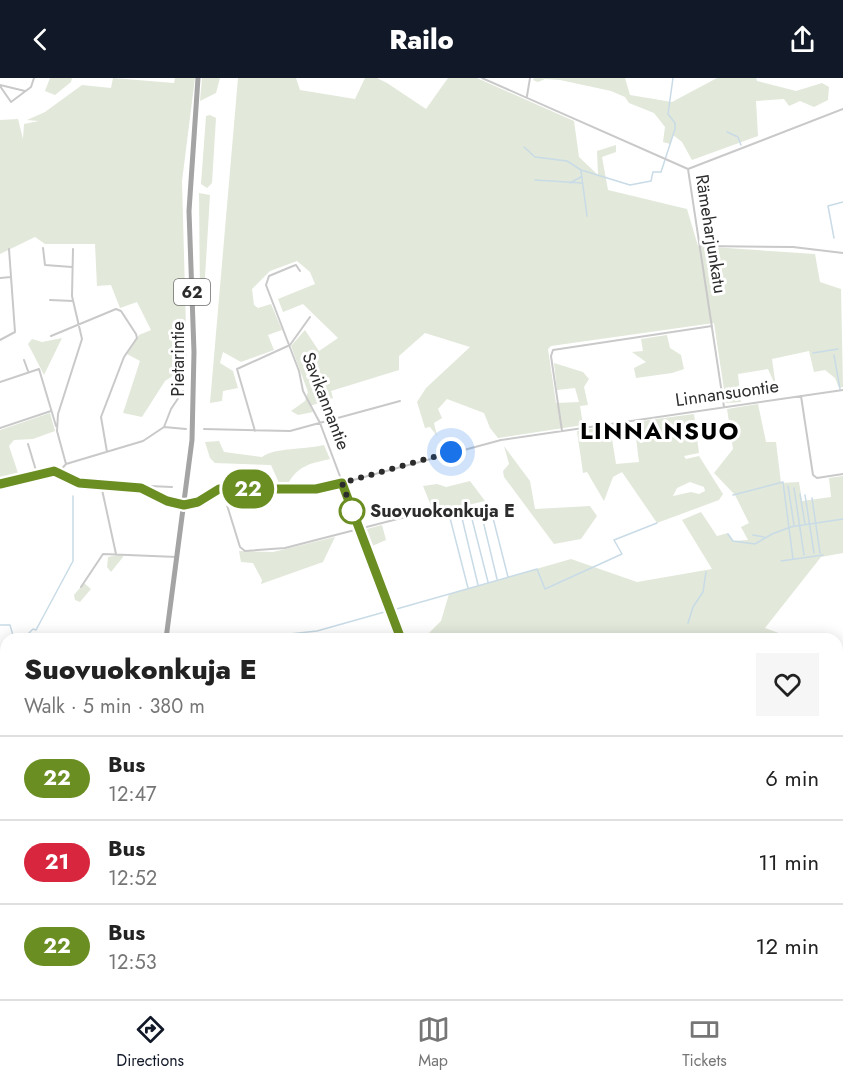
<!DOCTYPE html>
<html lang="en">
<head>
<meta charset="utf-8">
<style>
  :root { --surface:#fff; --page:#f6f6f6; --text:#222; --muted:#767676; --line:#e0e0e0; --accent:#111827 }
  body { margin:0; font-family:Jost,sans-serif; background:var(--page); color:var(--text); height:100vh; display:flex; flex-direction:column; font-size:22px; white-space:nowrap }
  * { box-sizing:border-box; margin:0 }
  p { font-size:20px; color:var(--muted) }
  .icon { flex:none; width:33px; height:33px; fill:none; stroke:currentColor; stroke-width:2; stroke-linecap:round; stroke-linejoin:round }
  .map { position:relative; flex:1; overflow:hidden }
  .sheet { position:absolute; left:0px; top:555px; width:843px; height:366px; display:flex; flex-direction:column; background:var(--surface); border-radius:18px 18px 0 0; box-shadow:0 3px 15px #0003 }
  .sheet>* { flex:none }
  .badge { padding:0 12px; border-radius:20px; font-size:21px; line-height:39px }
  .you { position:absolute; width:30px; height:30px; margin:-15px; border:4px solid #fff; border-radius:50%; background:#1a73e8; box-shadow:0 0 0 9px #1a73e833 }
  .map>.badge { position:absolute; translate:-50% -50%; box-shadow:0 0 0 3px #fff }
  .round { display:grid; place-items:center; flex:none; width:63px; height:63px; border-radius:0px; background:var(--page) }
  .headline { display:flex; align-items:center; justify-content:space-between; height:102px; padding:0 24px }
  h1 { font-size:28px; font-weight:800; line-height:45px }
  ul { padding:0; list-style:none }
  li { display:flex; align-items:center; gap:18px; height:84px; padding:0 24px; border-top:2px solid var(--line) }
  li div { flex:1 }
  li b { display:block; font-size:22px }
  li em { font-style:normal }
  li .badge { min-width:66px; font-weight:700; text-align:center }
  header { display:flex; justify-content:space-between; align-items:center; height:78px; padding:0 24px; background:var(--accent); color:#fff; font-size:27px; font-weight:800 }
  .tab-bar { display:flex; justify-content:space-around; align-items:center; height:84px; border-top:2px solid var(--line); background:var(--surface); font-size:16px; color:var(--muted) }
  .tab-bar a { display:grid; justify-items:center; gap:3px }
  .tab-bar .active { color:var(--accent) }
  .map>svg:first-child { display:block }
  .green { fill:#e2e8da; fill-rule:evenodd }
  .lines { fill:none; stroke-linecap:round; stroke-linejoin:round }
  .stream { stroke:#c8dbe6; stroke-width:1.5 }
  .minor { stroke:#c9c9c9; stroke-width:2 }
  .tertiary { stroke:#c9c9c9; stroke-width:4 }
  .primary { stroke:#a4a4a4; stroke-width:5 }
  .line-casing { stroke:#fff; stroke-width:14 }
  .line { stroke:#6b8e23; stroke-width:9 }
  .walk { stroke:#2c2c2c; stroke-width:6; stroke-dasharray:0 10.8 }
  .stop-dot { fill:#fff; stroke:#6b8e23; stroke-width:3 }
  .labels { text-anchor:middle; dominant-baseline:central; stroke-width:6; stroke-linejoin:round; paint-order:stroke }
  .shield { fill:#fff; stroke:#6b6b6b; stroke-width:1.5 }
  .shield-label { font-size:16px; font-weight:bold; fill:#2c2c2c }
  .street-label { font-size:18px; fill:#2c2c2c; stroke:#fff }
  .stop-label { font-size:18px; font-weight:bold; fill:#2c2c2c; stroke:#fff; text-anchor:start }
  .district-label { font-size:24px; font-weight:bold; letter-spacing:1.5px; fill:#000; stroke:#fff }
</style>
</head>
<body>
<header><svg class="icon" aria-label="back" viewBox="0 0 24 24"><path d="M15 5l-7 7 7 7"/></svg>Railo<svg class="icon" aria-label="share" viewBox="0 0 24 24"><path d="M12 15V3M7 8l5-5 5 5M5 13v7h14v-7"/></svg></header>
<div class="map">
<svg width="843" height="921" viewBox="0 0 843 921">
  <rect width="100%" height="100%" fill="#fff"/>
  <!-- green -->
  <path class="green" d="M50,0h22l-1,4 -16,13 -10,-4z
    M113,0l61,5 1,-5h20l-13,103 5,185 -22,15 -23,36 -19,-4 17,-52 -13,-7 12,-19 12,-5 -14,-28 -17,6 -9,-23 -14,1 -2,-42h-50l-10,-7 -35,17v-134l18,-1 5,20 1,-15 15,-3 -12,-1 18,-8 37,-27 29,3z
    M202,0h18l-4,15 -16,8z
    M238,0h58l4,12 55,9 10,-21h12l10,5 39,26 22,-31h29l97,43 5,36 19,18 -1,-24 19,-6v7l-14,5 6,33 79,19 11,37 117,8 5,28 21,7 2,98 -4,1 -4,-10 -10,-8 -11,2 -5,-21 -37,8 4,28 -8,-18 -30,5 3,28 -15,1 -12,-80 -163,23 -3,3 8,54 23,-1 -4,-14 -18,2 -3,-27 29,9 6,7 -5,8 4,18 -8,1 3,19 -85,13 -8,-10 -6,-15 -37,-14 -9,10 4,9 -8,5 3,13 -7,-9 -5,1 -8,-26 9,-14 44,-41 -45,-14 -26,23v14l-68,21 2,7 -23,8 3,6 -15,3 -7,-4 14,-10 3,-9 -17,-46 14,-16 14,21 19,-13 -35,-34 -20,8 -5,-13 37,-15 -5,-12 -13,-11 -27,10 -18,18 2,16 4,3 13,-4 11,26 -14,5 6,15 -33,12 -18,-10 -3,11 13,8 5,17 -15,3 -1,10 -12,2z
    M534,0h91l5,17 42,7 45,-24h39l1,3 39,10 26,-8 7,4 -1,13 -14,7 -14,-6 -11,5 -5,-7 -28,2 2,35 -66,24 -10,-18 -9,-7 -3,9 -7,-2 2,-15 -11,-14 -25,-10 -4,-6 -14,-6 -51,-11 -15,-1 -7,3 -5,-2z
    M210,37l6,3 -4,65 -5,5 -6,-4 5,-68z
    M199,115l11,2 -6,99 -4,5z
    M667,257l3,13 11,7 3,14 -12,4 -36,5 -2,-10 12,-6 -14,-10 11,-1 -2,-12z
    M62,260l-18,37 -16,-31 4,-5 10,3z
    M758,326l8,38h10l5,41 18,-1 3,19 29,-4 -2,-19 14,-2v77l-22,4 -56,71 30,11h-372l18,-18 8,-27 122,-35 66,23 75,-13 -30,-49 19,-8 16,24 11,-3 5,8 15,-1 -7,-13 8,-4 -14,-28 -21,-22 19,-24 -6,-40z
    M50,335l5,18 -22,8 -19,1 -5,6 9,27 -18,6v-49z
    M694,336l5,39 -15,3 2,3 13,-3 24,38 -4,6 -62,23 -35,-51 -9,5 -9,24 -17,-29 -4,1 -6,-42 33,-5 6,38 23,-2 -5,-40zM690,404l14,5 1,4 -6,3 -8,-2 -18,4 4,-8z
    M219,363l5,11 38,5c14,-10 43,-7 62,-12l6,14c-18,4 -31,6 -41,23l-10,1 -8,-18 -56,-2 -5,-5 -5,-16z
    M504,368l26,35 5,28 55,-3 7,10 -16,23 -27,5 -50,-67 -1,-6 6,-7z
    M470,403l15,20 -51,12 -11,-27 14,-2 9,3z
    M382,447l4,15 -16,7 -7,-17z
    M335,459l-12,25 -62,22 1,-4 -9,-17 -12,-1 -2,-11 34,1z
    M123,476v3l-12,15 -4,-5 1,-10z
    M84,505l7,6 -11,13 -5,-2 -1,-5z
    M837,579l6,4v204l-6,4z
    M317,915h33l-2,6h-34z
    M441,915h101l-18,6h-84z
    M574,915h233l6,6h-242z"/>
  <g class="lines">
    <!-- stream -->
    <path class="stream" d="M727,54l11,5 3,8
      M524,69l11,10 32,4 14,9 49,15 21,-4 2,-9h8l14,-43v-6l-7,-9 5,-36
      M581,93l6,45
      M535,102l47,3
      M570,105l11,-6
      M834,160l-6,-32 15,-4
      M813,275l25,-4
      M834,277l6,34
      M788,408l6,39
      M794,410l10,67
      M800,416l5,30
      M733,417l50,-13 10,77
      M805,417l9,58
      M812,420l8,55
      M480,430l17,71
      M491,432l17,67
      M470,433l18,71
      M450,440l18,70
      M462,440l16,67
      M790,449l53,-8
      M728,456l5,7 22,3 17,-10 16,-6
      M753,457l11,2
      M781,483l42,-6
      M393,532l144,-41 8,20 77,-35 -8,-14 43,-17
      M688,545l5,-16 10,-15 3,-20
      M0,547h10l4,14
      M25,559l8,-8 3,1 37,-69v-65
      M235,561h2
      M270,561l1,-3 46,-5 71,-20
      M0,668h6
      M837,892l6,10
      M14,915v6
      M378,915l10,6
      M313,921l4,-6
      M405,921l2,-6"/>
    <!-- minor -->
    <path class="minor" d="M482,0l206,91 36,238
      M0,7l25,6
      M0,8l11,16 20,-15 3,-9
      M527,18l3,-18
      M688,91l155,-60
      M701,168l92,1 50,6
      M43,170l2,17 27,2
      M300,193l-4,-6 -3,1 -24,10 -3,9 33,86 4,20 17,32 81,216
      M0,200l11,-1
      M50,222l23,1
      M51,258l65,-27 5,2 15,23 1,4 -13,19 -23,60 6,35
      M0,262l15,-8 -6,-83
      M24,282l4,11
      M0,304l39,-13 17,57
      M801,318l12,79 4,3 26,-4
      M164,349l7,-18 12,-18
      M0,350l51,-17
      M204,351l86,2 110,-30
      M255,353l-18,-62 53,-24 20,-28
      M562,353l-11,-75 2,-6 159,-24
      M28,366l10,33
      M66,386l-9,-33 1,-17 24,-75 -10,-43 1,-47
      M58,395l8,-9 77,-23 21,-14 22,2
      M342,405l159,-43 342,-50
      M101,407l15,69
      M222,411l18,58 5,4 40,-3 132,-34
      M146,412l3,-4 23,1
      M81,509l22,-33 74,3
      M6,701v11
      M837,764l6,-3
      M0,859l6,9
      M12,915v6
      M82,915l8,6
      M208,915l8,6
      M185,921l1,-6
      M281,921l4,-6
      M422,921l1,-6
      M457,921v-6
      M534,921l17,-6"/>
    <!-- tertiary -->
    <path class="tertiary" d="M0,406l54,-13 25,12 57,4 31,14 17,4 14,-2 21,-14 97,1 26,-7"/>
    <!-- primary -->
    <path class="primary" d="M166,561l26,-199 2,-88 -5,-141 9,-133
      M48,921l1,-6"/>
  </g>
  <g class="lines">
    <defs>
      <path id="line" d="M0,406l54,-13 25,12 62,5 26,13 17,4 14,-3 21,-13h97l26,-6 59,156"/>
    </defs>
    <!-- line casing -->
    <use href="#line" class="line-casing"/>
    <!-- line -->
    <use href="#line" class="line"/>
    <!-- walk -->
    <path class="walk" d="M352,433l1,2 -11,-30 109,-31"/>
  </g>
  <!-- markers -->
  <circle class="stop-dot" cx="352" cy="433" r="12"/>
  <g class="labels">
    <!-- shield labels -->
    <rect class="shield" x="174" y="201" width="36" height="26" rx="4.5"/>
    <g class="shield-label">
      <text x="192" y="214">62</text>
    </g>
    <!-- street labels -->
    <g class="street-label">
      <text transform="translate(711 156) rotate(81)">Rämeharjunkatu</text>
      <text transform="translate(178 281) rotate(-90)">Pietarintie</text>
      <text transform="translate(727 315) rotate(-8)">Linnansuontie</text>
      <text transform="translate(326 323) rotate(69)">Savikannantie</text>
    </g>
    <!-- stop labels -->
    <g class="stop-label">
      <text x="370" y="433">Suovuokonkuja E</text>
    </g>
    <!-- district labels -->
    <g class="district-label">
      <text x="660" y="352">LINNANSUO</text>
    </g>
  </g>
</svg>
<div class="you" style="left:451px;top:374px"></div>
<b class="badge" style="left:248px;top:411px;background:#6b8e23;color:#fff">22</b>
<section class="sheet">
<div class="headline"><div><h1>Suovuokonkuja E</h1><p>Walk · 5 min · 380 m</p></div><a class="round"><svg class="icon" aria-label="heart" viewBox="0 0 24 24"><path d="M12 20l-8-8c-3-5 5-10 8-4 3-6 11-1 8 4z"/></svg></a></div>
<ul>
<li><span class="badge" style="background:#6b8e23;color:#fff">22</span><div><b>Bus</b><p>12:47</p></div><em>6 min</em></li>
<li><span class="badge" style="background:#d7263d;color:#fff">21</span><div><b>Bus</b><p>12:52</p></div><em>11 min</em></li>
<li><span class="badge" style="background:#6b8e23;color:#fff">22</span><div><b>Bus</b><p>12:53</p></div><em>12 min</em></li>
</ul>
</section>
</div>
<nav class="tab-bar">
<a class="active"><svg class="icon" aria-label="directions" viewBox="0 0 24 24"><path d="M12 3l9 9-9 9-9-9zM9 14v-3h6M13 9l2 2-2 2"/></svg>Directions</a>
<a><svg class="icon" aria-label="map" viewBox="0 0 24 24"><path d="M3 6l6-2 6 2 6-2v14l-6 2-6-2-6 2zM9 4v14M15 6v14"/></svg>Map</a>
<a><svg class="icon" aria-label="tickets" viewBox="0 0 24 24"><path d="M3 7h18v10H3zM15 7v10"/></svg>Tickets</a>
</nav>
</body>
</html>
